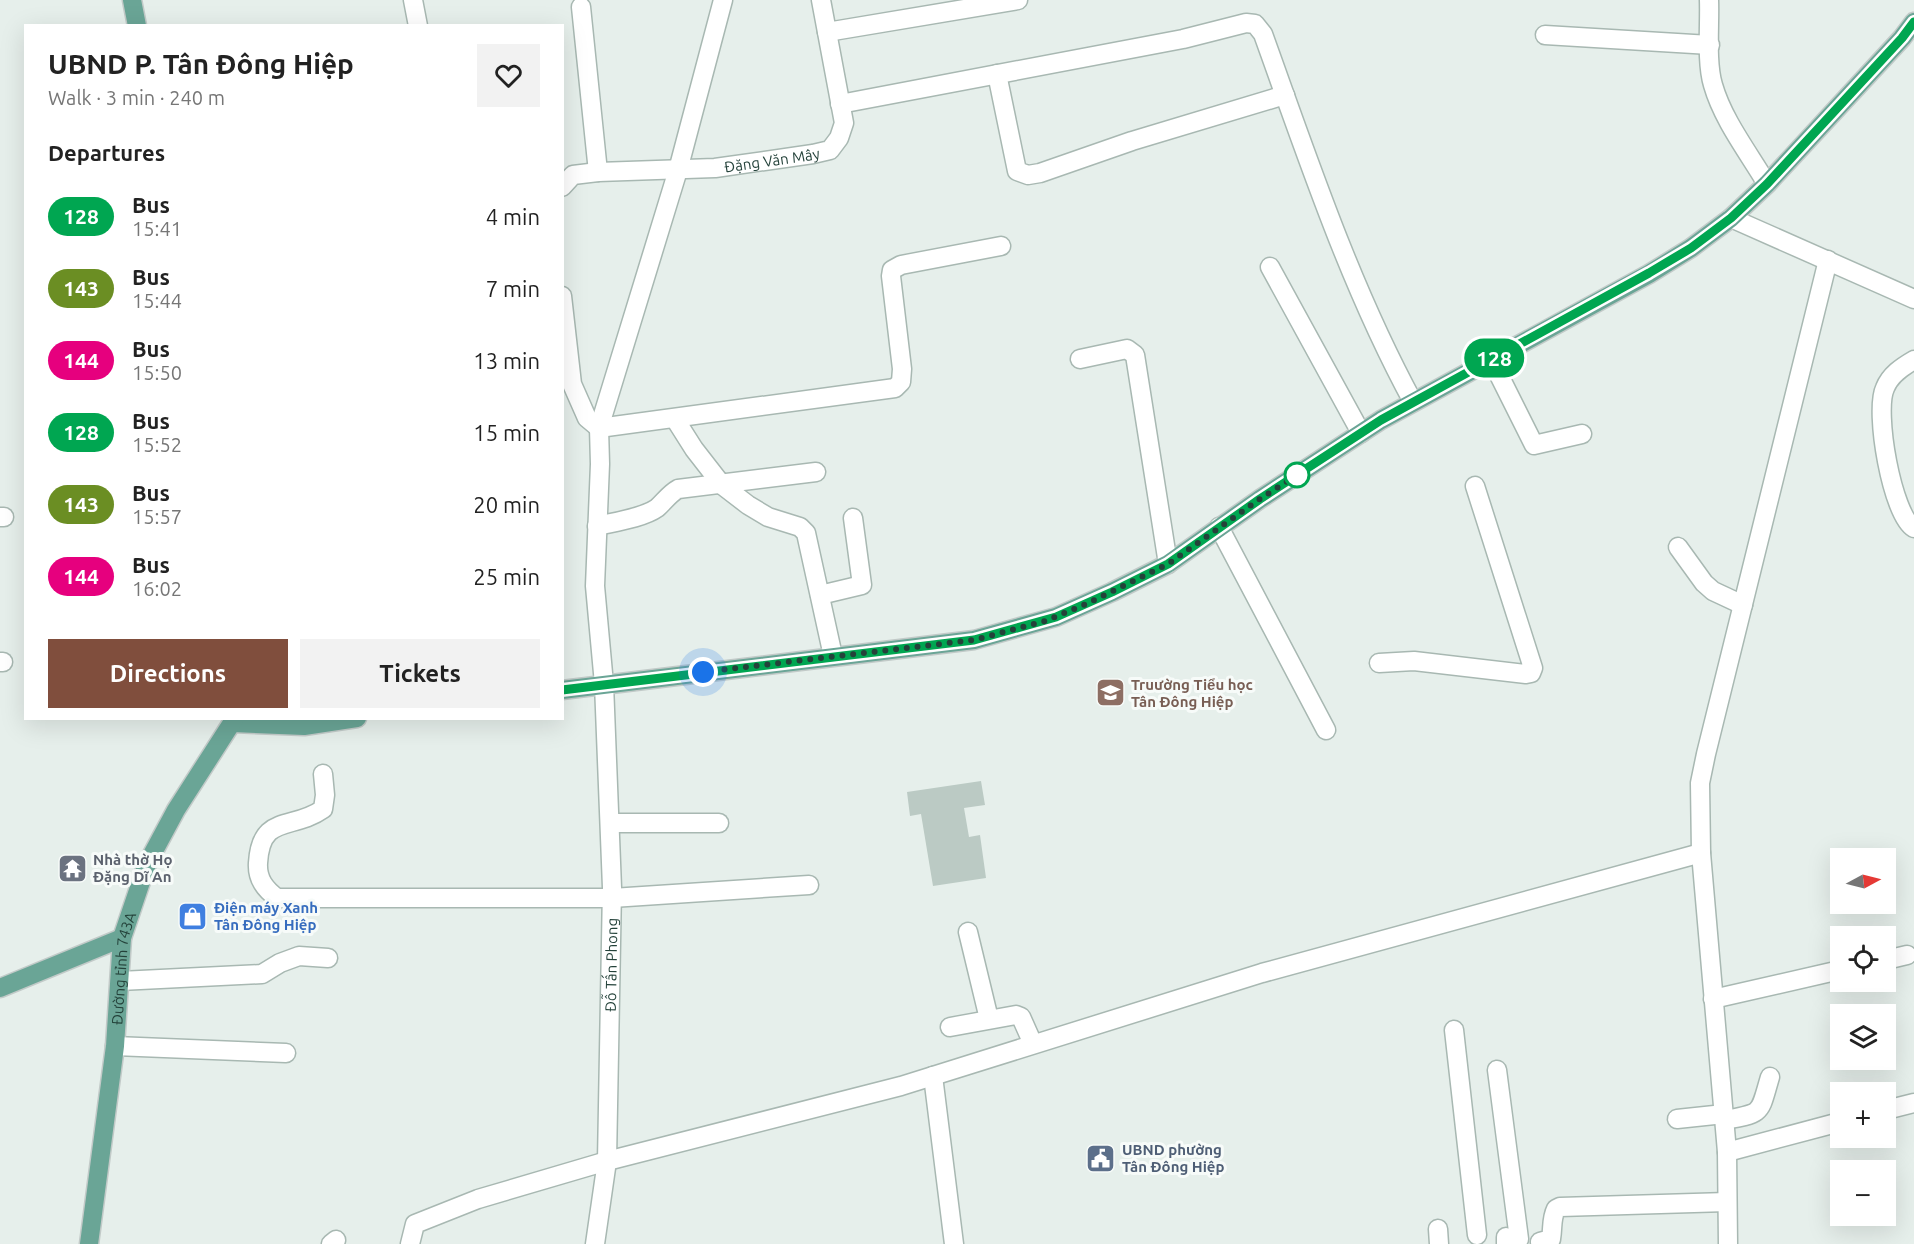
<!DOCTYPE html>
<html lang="en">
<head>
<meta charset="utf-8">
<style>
  :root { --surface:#fff; --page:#f2f2f2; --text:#222; --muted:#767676; --accent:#804e3d }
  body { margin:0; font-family:Ubuntu,sans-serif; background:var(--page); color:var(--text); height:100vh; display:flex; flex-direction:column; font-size:22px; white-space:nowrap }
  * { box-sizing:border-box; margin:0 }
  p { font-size:20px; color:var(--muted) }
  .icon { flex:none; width:33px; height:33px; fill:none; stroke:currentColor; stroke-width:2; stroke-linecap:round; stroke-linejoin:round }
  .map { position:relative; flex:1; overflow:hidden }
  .details { position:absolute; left:24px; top:24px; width:540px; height:696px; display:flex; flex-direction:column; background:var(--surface); border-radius:0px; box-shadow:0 6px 24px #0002 }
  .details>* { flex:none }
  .badge { padding:0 12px; border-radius:20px; font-size:21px; line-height:39px }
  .needle { width:39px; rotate:83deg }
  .buttons { position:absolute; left:1830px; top:848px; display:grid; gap:12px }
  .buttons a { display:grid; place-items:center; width:66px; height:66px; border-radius:0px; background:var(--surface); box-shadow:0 6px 24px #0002; font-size:30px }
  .you { position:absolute; width:30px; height:30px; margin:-15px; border:4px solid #fff; border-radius:50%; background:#1a73e8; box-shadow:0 0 0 9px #1a73e833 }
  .map>.badge { position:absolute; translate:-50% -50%; box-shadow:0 0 0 3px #fff }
  h2 { padding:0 24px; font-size:22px; line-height:54px }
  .round { display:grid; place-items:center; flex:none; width:63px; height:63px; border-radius:0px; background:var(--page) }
  .head { display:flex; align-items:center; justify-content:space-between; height:102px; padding:0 24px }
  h1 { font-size:28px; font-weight:600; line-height:45px }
  .action { display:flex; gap:12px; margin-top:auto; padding:12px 24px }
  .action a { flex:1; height:69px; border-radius:0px; background:var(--accent); color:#fff; font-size:24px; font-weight:600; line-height:69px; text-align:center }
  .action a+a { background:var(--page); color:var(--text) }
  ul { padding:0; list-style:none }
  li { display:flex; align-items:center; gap:18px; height:72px; padding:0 24px }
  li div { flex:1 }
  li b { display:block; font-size:22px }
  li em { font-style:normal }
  li .badge { min-width:66px; font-weight:700; text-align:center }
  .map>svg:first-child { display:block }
  .building { fill:#bbcac4 }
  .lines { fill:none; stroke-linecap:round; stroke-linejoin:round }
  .minor-casing { stroke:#a8b8b2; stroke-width:21 }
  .major-casing { stroke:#c2cac8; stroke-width:21 }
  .minor { stroke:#fff; stroke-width:18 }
  .major { stroke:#6aa596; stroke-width:18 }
  .line-casing { stroke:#fff; stroke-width:14 }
  .line { stroke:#00a651; stroke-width:9 }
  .walk { stroke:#24423a; stroke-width:6; stroke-dasharray:0 10.8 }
  .stop-dot { fill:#fff; stroke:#00a651; stroke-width:3 }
  .labels { text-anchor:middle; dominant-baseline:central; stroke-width:6; stroke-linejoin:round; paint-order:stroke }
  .street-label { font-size:15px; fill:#24423a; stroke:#f7fbf9 }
  .education-label { font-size:15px; font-weight:bold; fill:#785e54; stroke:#f7fbf9; text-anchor:start }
  .worship-label { font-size:15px; font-weight:bold; fill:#5b616d; stroke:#f7fbf9; text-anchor:start }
  .shop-label { font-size:15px; font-weight:bold; fill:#366cbe; stroke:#f7fbf9; text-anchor:start }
  .service-label { font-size:15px; font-weight:bold; fill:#4e5e75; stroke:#f7fbf9; text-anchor:start }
</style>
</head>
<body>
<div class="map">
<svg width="1914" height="1244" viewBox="0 0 1914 1244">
  <rect width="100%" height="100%" fill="#e6efeb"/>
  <!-- building -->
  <path class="building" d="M981,781l4,24 -21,3 5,29 11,-2 6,43 -53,8 -12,-72 -11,2 -3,-24z"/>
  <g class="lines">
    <defs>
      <g id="minor">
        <path d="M413,0l5,26"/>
        <path d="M1709,0c1,24 -3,62 4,85 10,35 35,67 54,99"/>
        <path d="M581,7l17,165"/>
        <path d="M827,32l191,-32"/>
        <path d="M1545,35l165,10"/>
        <path d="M997,74l20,97 11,4 12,-2 92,-32 153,-46"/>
        <path d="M840,104l343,-65 63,-16 9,1 8,10c45,125 87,252 150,368"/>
        <path id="s1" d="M562,187l11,-12 25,-3 117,-4 98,-14 17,-4 9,-12 5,-15 -23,-123"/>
        <path d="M1731,218l183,81"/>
        <path d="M1270,267l91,166"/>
        <path d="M562,296l10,88 15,34 12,10 296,-40 6,-6 1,-13 -11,-93 1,-6 9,-5 100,-19"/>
        <path d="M1080,359l47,-10 8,6 33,209"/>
        <path d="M1491,359l43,86 48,-11"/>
        <path d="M1914,360c-12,7 -24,15 -29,28 -11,23 7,127 29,140"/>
        <path d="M675,419l19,30 28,36 26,20 20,12 32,10 6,6 27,123"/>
        <path d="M0,517h4"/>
        <path d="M597,526c17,-4 46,-8 60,-18 7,-6 12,-14 21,-19l138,-17"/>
        <path d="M1219,527l107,203"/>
        <path d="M1678,547l26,36 9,8 30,14"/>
        <path d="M820,595l42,-10 -9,-67"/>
        <path d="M0,662h3"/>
        <path d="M1379,663l35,-2 112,13 5,-1 2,-5 -58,-182"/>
        <path d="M323,774l2,21 -2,14c-31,22 -62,4 -65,54 -1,16 7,26 19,35h335l197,-13"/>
        <path d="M610,823h109"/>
        <path d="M968,932l21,87"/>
        <path d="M1886,960l21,-5"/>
        <path d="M120,981l142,-7 18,-11 19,-7 29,2"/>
        <path d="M1713,999l127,-29"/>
        <path d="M950,1027l66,-12 5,2 12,27"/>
        <path d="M1454,1030l23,205"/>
        <path d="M115,1046l171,7"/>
        <path d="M1497,1070l22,169"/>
        <path d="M933,1076l21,168"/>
        <path d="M1886,1110l28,-7"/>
        <path d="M1677,1119l47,-5"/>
        <path d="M1724,1120c40,-7 35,-6 46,-43"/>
        <path d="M1727,1152l113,-30"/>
        <path d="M1438,1229l1,15"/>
        <path d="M1506,1237v7"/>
        <path d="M1540,1242l11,-3c2,-11 0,-20 5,-30l4,-2 167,-5"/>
        <path d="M331,1244l5,-4"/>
        <path d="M410,1244l5,-20 63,-25 129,-38 294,-75 361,-113 439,-120"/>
        <path id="s2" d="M595,1244l12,-83 5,-273 -8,-204 -9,-98 5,-122 -1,-36 79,-258 45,-170"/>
        <path d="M1728,1244l-1,-92 -26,-299 -1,-70 6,-29 122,-494"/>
      </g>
      <g id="major">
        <path d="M132,0l5,26"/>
        <path d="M562,690l412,-50 82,-23 56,-25 56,-28 92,-65 121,-79 268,-146 42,-26 40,-30 36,-34 135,-146 12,-16"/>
        <path d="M233,723l71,3 53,-8"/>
        <path d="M0,988l122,-50"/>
        <path id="s3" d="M89,1244l26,-198 7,-108 25,-74 29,-54 59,-92"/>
      </g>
    </defs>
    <!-- minor casing -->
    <use href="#minor" class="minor-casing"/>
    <!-- major casing -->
    <use href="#major" class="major-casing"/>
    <!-- minor -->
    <use href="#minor" class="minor"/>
    <!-- major -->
    <use href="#major" class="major"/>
  </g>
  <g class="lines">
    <defs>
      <path id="line" d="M562,690l412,-50 82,-23 56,-25 56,-28 92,-65 121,-79 268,-147 42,-25 40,-30 36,-34 135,-146 12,-16"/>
    </defs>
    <!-- line casing -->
    <use href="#line" class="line-casing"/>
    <!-- line -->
    <use href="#line" class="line"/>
    <!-- walk -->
    <path class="walk" d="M703,672l271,-32 71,-19 41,-17 82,-40 92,-65 37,-24"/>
  </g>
  <!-- icons -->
  <defs>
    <symbol id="school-square" viewBox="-11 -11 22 22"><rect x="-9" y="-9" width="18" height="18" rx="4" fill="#8d6e63" stroke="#f7fbf9"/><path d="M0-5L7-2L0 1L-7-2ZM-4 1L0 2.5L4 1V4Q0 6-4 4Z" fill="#fff"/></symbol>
    <symbol id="temple-square" viewBox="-11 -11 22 22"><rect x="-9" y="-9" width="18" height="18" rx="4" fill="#6b7280" stroke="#f7fbf9"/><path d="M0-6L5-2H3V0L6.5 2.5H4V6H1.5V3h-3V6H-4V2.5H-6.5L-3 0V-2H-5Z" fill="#fff"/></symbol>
    <symbol id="shop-square" viewBox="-11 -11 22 22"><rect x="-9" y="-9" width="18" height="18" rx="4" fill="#3f7fe0" stroke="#f7fbf9"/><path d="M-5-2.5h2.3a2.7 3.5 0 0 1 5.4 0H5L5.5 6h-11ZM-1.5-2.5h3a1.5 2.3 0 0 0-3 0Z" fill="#fff"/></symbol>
    <symbol id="civic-square" viewBox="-11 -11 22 22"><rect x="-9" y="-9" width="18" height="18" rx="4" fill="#5c6f8a" stroke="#f7fbf9"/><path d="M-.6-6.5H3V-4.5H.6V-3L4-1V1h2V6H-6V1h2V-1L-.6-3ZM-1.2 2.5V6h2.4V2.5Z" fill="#fff"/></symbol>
  </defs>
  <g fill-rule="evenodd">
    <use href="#school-square" x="1094" y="676" width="33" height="33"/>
    <use href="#temple-square" x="56" y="852" width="33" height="33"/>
    <use href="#shop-square" x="176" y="900" width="33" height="33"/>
    <use href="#civic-square" x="1084" y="1142" width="33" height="33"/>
  </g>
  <!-- markers -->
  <circle class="stop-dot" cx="1297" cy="475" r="12"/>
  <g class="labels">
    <!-- street labels -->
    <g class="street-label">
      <text stroke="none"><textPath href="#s1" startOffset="216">Đặng Văn Mây</textPath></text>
      <text stroke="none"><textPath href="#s2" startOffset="280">Đỗ Tấn Phong</textPath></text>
      <text stroke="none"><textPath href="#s3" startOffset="278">Đường tỉnh 743A</textPath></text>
    </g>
    <!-- education labels -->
    <g class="education-label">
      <text x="1131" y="684">Truường Tiểu học<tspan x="1131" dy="17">Tân Đông Hiệp</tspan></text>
    </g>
    <!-- worship labels -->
    <g class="worship-label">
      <text x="93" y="859">Nhà thờ Họ<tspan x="93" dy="17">Đặng Dĩ An</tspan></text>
    </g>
    <!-- shop labels -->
    <g class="shop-label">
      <text x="214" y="907">Điện máy Xanh<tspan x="214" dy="17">Tân Đông Hiệp</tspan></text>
    </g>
    <!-- service labels -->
    <g class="service-label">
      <text x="1122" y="1149">UBND phường<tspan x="1122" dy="17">Tân Đông Hiệp</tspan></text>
    </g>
  </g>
</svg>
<div class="buttons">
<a><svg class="needle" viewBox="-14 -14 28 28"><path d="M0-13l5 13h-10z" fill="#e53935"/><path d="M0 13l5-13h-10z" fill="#767676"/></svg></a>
<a><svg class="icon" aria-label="locate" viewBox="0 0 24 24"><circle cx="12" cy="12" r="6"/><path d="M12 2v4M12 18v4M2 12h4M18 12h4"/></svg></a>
<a><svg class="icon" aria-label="layers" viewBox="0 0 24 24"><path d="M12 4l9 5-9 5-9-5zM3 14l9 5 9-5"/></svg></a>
<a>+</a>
<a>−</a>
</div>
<div class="you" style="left:703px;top:672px"></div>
<b class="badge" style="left:1494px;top:358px;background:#00a651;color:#fff">128</b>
<section class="details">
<div class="head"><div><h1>UBND P. Tân Đông Hiệp</h1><p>Walk · 3 min · 240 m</p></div><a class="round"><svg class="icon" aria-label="heart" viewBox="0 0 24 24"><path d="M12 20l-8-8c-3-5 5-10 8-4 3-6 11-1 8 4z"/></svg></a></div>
<h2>Departures</h2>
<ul>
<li><span class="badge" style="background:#00a651;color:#fff">128</span><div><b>Bus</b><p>15:41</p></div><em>4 min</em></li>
<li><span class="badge" style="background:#6b8e23;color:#fff">143</span><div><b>Bus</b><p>15:44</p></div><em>7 min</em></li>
<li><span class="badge" style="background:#e6007e;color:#fff">144</span><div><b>Bus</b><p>15:50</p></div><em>13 min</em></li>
<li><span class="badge" style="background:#00a651;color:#fff">128</span><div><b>Bus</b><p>15:52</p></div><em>15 min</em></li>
<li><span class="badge" style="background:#6b8e23;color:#fff">143</span><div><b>Bus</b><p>15:57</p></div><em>20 min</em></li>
<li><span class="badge" style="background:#e6007e;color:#fff">144</span><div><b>Bus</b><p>16:02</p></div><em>25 min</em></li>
</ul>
<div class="action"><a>Directions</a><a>Tickets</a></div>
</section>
</div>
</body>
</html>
